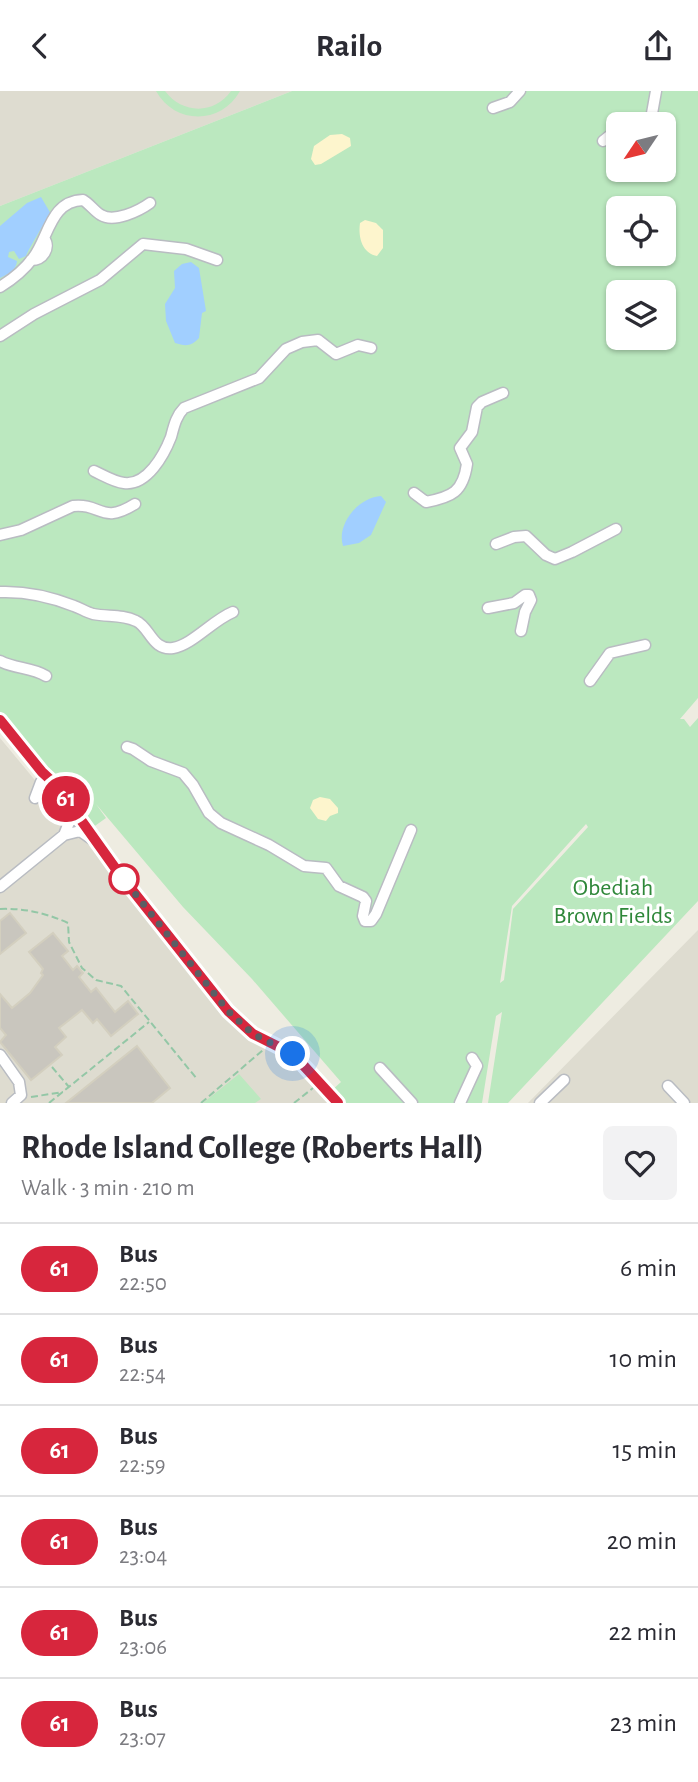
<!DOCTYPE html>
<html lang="en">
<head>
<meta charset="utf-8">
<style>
  :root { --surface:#fff; --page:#f2f2f3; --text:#2b2b33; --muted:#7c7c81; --line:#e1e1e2 }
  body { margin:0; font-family:"Alegreya Sans",sans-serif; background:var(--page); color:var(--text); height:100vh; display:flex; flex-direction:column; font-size:26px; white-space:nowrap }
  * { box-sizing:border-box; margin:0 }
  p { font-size:23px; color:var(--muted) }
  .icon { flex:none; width:38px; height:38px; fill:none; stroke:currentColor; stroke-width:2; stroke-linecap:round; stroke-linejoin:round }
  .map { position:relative; height:1012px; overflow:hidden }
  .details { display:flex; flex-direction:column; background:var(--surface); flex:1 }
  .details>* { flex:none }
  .badge { padding:0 14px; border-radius:23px; font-size:24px; line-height:46px }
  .needle { width:46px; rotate:235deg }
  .fabs { position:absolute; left:606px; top:21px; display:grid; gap:14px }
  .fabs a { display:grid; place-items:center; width:70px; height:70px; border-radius:10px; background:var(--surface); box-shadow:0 2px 5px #0004; font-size:35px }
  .you { position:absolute; width:35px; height:35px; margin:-18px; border:5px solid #fff; border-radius:50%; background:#1a73e8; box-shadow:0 0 0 10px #1a73e833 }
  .map>.badge { position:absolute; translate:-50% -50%; box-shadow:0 0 0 4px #fff }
  .round { display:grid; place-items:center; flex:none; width:74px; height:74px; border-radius:10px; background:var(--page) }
  .overview { display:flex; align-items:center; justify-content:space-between; height:119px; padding:0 21px }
  h1 { font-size:33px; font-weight:700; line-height:52px }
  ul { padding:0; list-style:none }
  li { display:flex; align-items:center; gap:21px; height:91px; padding:0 21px; border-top:2px solid var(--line) }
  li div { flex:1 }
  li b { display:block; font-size:26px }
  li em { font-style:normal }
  li .badge { min-width:77px; font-weight:700; text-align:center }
  header { display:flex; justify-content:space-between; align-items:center; height:91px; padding:0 21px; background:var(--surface); font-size:32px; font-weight:700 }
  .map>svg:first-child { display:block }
  .education { fill:#dedcd0 }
  .green { fill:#bbe8bf; fill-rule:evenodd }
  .sand { fill:#fdf5cd }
  .water { fill:#a1cfff }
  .building { fill:#c9c6be; stroke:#d3cfbf; stroke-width:2 }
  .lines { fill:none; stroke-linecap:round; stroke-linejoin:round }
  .minor-casing { stroke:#b9bcc2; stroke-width:13 }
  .path { stroke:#93c7a6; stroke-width:2; stroke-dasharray:7 3.5; stroke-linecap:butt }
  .minor { stroke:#fff; stroke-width:10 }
  .line-casing { stroke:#fff; stroke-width:16 }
  .line { stroke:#d7263d; stroke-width:10 }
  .walk { stroke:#5a5e64; stroke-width:7; stroke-dasharray:0 12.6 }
  .stop-dot { fill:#fff; stroke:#d7263d; stroke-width:3.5 }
  .labels { text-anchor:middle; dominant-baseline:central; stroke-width:6; stroke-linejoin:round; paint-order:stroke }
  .park-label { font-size:24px; fill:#2e8739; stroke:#fff }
</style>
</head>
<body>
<header><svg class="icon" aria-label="back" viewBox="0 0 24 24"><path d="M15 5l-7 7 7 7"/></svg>Railo<svg class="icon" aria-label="share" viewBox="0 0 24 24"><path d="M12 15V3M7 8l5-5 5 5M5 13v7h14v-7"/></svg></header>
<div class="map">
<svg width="698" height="1012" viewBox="0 0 698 1012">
  <rect width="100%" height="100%" fill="#eeece1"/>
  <!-- education -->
  <path class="education" d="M0,0h292l-292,115z
    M0,647l121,146 106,135 23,20 42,21 36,43h-328z
    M698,839v173h-170z"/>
  <!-- green -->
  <path class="green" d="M156,0h9c17,23 49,24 66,0h9c-19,34 -65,34 -84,0z
    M292,0h406v607l-18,21h4l6,8 8,-9v183l-190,202h-20l14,-91 -6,4 -14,87h-141l-10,-12 10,-9 -89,-103 -69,-72 -87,-103 10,14 -14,10 -9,-8 -83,-107v-507zM618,33h45v46h-45zM618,117h45v46h-45zM618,201h45v46h-45zM586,733l2,3 -75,82 -9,71 -4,3 12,-77z
    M239,983l22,25 -6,4h-52z"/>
  <!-- sand -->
  <path class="sand" d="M342,43l8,4 1,8 -30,18 -6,1 -4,-6 3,-13 16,-11z
    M365,129l11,3 7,7v18l-6,8c-15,-3 -19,-19 -17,-33z
    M320,706l10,2 8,9v5l-8,3 -4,5 -8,-2 -8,-11 3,-8z"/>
  <!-- water -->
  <path class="water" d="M41,106l10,17c-3,2 -24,38 -25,42l-7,3 -5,-8 -5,1 -1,5 9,4c-1,10 -9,13 -17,17v-52l27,-23z
    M191,171l8,6 7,43 -4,2 -3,25c-8,9 -14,8 -24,5l-9,-22 -1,-17 10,-16 -1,-17 8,-7z
    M381,405l5,6 -15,33 -12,8 -16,3c-7,-22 16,-49 38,-50z"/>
  <!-- building -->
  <path class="building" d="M10,822l16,20 -26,21v-33z
    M53,842l15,18 -6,5 11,14 4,-4 6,7 -4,4 12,15 5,-4 19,24 13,-11 10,13 -27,22 -14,-17 -4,4 -11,-13 -23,18 7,9 -11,10 7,8 -31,25 -31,-38 6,-7 -6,-7v-34l12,14 18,-15 13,-18 -2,-2 2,-4 -14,-17z
    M137,955l33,42 -18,15h-86z"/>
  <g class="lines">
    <defs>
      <path id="minor" d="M493,17l17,-6 10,-11
        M627,33l24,-5 5,-28
        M603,50l15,-12
        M31,169c12,0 20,-12 13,-22
        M0,196c13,-8 24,-17 33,-29 16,-21 17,-57 50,-58 7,4 11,11 18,15 13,8 38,-4 49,-12
        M0,245l34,-22 66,-34 43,-36 43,5 31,11
        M94,380c9,4 20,11 30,12 23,3 40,-28 47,-46 3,-11 5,-21 13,-29l75,-30 27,-29 16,-7 16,-2 18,14 22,-9 13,3
        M414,402l12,9c26,-5 37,-10 41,-38l-7,-16 12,-16 5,-25 5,-5 21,-9
        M0,444l21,-5 52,-24c29,-3 28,19 62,-2
        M496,453l18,-7 12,-1 20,19 9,4 17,-7 44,-23
        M0,501c27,-1 49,4 74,14 6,2 12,6 19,8 15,3 29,0 43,7 14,6 16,30 37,27 19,-3 40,-28 60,-36
        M488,517l26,-5 11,-8h4l2,5 -6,12 -4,19
        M0,570c15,8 32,6 46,15
        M590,590l20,-28 35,-8
        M0,629l42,52 12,10 25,36
        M127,656l6,2 18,12 32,12 10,12 16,28 12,10 48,22 35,21 22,2 13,18 24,11 3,4 -3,15 2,5h6l5,-7 35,-84
        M35,707l6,-16 7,-5
        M61,710l9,19 -6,15
        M84,733l34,48 110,139 25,23 40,20 45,49
        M0,796l64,-52 16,-4 13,9
        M0,964l19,27 2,13 -9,8
        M380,977l32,35
        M668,995l16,17
        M460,1012l17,-37 -5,-8
        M540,1012l24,-23"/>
    </defs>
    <!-- minor casing -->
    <use href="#minor" class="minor-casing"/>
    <!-- path -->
    <path class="path" d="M0,818c24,-1 46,4 68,14l1,19 13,26 14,12 25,6 76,93
      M52,976l17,20
      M31,1006l32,-5
      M49,1012l100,-81
      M201,1012l62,-53
      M294,1012l19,-15"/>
    <!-- minor -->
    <use href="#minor" class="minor"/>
  </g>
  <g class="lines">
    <defs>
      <path id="line" d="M0,629l42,52 14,13 62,87 110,139 25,23 40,20 45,49"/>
    </defs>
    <!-- line casing -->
    <use href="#line" class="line-casing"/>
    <!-- line -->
    <use href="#line" class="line"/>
    <!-- walk -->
    <path class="walk" d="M124,788l-6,-7 110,139 25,23 40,20"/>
  </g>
  <!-- markers -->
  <circle class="stop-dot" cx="124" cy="788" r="14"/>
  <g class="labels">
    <!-- park labels -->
    <g class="park-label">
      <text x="613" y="797">Obediah<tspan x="613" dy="28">Brown Fields</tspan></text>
    </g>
  </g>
</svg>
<div class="fabs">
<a><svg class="needle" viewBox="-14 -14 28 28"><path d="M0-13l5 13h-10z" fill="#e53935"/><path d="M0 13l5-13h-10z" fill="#7c7c81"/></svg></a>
<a><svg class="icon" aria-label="locate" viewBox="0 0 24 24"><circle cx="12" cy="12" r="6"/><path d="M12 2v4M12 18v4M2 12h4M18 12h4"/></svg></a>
<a><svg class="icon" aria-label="layers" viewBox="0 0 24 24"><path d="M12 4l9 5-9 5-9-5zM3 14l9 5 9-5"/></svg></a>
</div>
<div class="you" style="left:293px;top:963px"></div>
<b class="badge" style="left:66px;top:708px;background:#d7263d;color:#fff">61</b>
</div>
<section class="details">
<div class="overview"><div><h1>Rhode Island College (Roberts Hall)</h1><p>Walk · 3 min · 210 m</p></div><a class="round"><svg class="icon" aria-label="heart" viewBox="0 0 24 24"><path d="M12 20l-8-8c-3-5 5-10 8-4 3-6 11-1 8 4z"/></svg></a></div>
<ul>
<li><span class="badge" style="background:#d7263d;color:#fff">61</span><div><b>Bus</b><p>22:50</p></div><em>6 min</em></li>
<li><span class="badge" style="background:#d7263d;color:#fff">61</span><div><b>Bus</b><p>22:54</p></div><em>10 min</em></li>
<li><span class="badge" style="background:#d7263d;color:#fff">61</span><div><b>Bus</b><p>22:59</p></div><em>15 min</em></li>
<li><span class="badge" style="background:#d7263d;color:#fff">61</span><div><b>Bus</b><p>23:04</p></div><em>20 min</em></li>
<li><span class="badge" style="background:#d7263d;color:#fff">61</span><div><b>Bus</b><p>23:06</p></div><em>22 min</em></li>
<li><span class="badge" style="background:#d7263d;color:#fff">61</span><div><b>Bus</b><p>23:07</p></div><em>23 min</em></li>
</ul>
</section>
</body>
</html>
